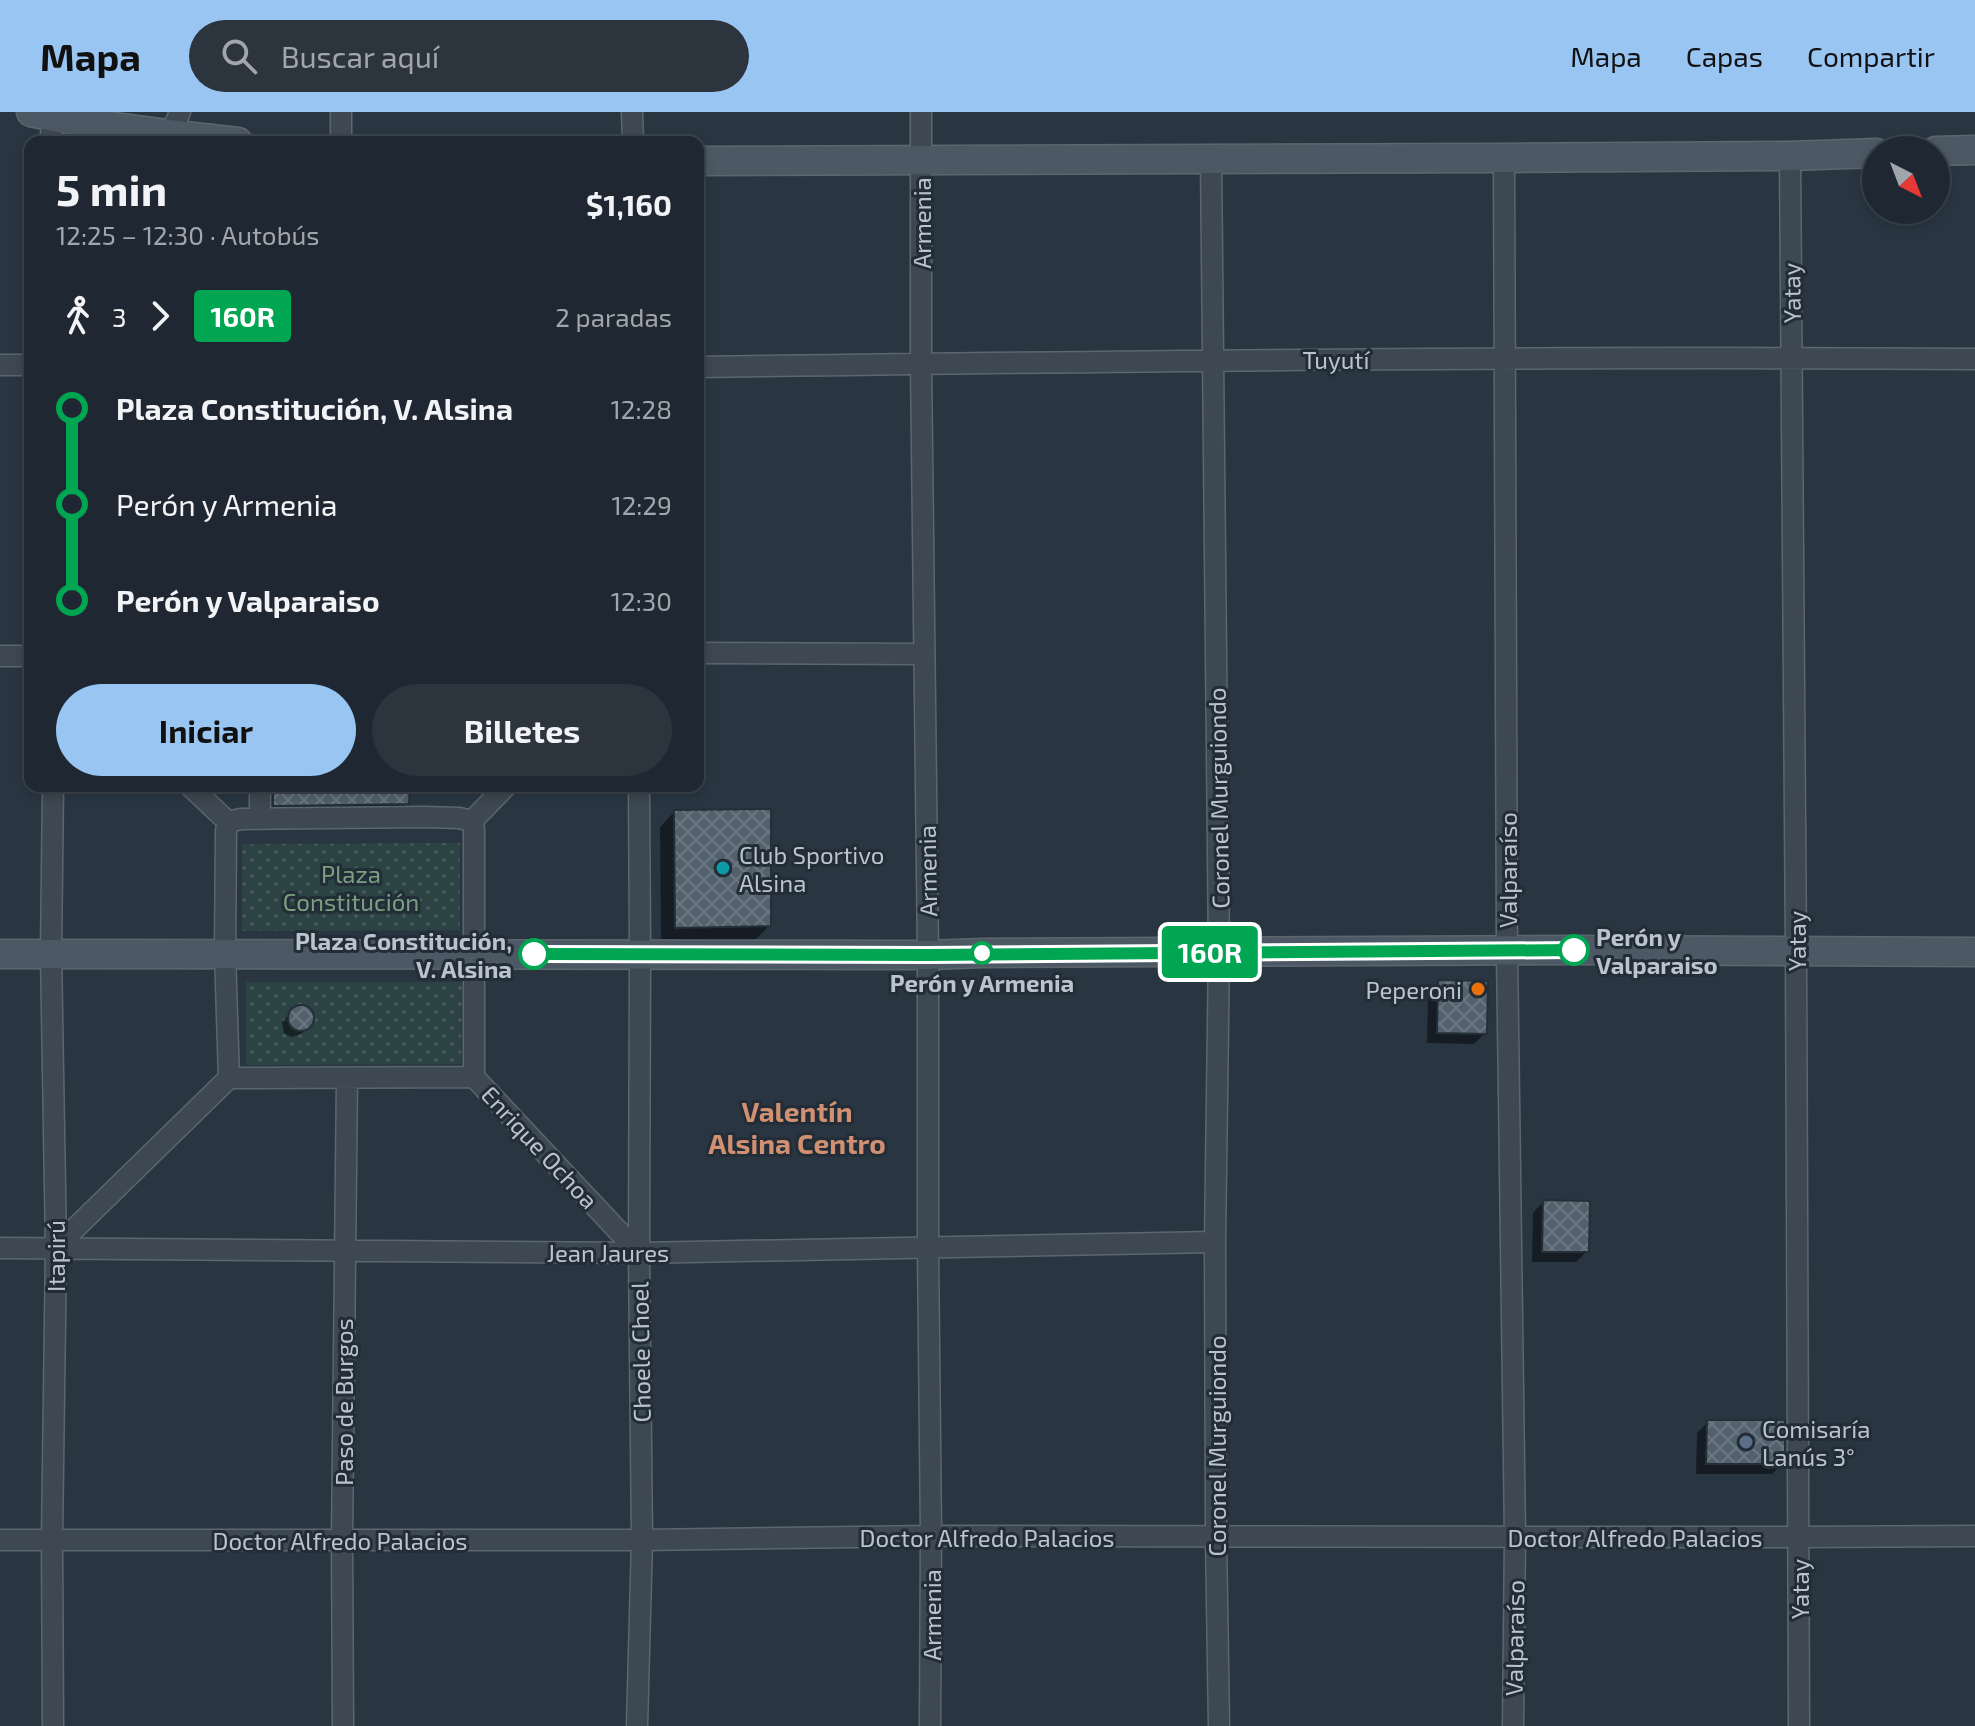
<!DOCTYPE html>
<html lang="es">
<head>
<meta charset="utf-8">
<style>
  :root { --surface:#1f2832; --page:#2c343e; --text:#f1f3f6; --muted:#a1a6ac; --line:#3c444d; --accent:#99c5f2 }
  body { margin:0; font-family:"Exo 2",sans-serif; background:var(--page); color:var(--text); height:100vh; display:flex; flex-direction:column; font-size:30px; white-space:nowrap }
  * { box-sizing:border-box; margin:0 }
  p { font-size:26px; color:var(--muted) }
  .icon { flex:none; width:44px; height:44px; fill:none; stroke:currentColor; stroke-width:2; stroke-linecap:round; stroke-linejoin:round }
  .map { position:relative; flex:1; overflow:hidden }
  .panel { position:absolute; left:24px; top:24px; width:680px; height:656px; display:flex; flex-direction:column; background:var(--surface); border-radius:16px; box-shadow:0 4px 12px #0003,0 0 0 2px var(--line) }
  .panel>* { flex:none }
  .badge { padding:0 16px; border-radius:6px; font-size:28px; line-height:52px }
  .needle { width:52px; rotate:138deg }
  .buttons { position:absolute; left:1862px; top:24px; display:grid; gap:16px }
  .buttons a { display:grid; place-items:center; width:88px; height:88px; border-radius:50%; background:var(--surface); box-shadow:0 4px 12px #0003,0 0 0 2px var(--line); font-size:40px }
  .map>.badge { position:absolute; translate:-50% -50%; box-shadow:0 0 0 4px #fff }
  .legs { display:flex; align-items:center; gap:12px; height:88px; padding:0 32px; font-size:26px }
  .legs p { margin-inline-start:auto }
  .summary { display:flex; align-items:center; justify-content:space-between; height:136px; padding:0 32px }
  h1 { font-size:44px; font-weight:700; line-height:60px }
  .primary-button { display:flex; gap:16px; margin-top:auto; padding:16px 32px }
  .primary-button a { flex:1; height:92px; border-radius:48px; background:var(--accent); color:#111; font-size:32px; font-weight:700; line-height:92px; text-align:center }
  .primary-button a+a { background:var(--page); color:var(--text) }
  ul { padding:0 32px; list-style:none }
  li { display:flex; align-items:center; gap:28px; height:96px; font-size:30px }
  li i { display:grid; place-items:center; width:12px; height:100%; margin:0 10px; background:currentColor }
  li i::after { content:''; width:20px; height:20px; margin:-10px; border:6px solid; border-radius:50%; background:var(--surface) }
  li p { margin-inline-start:auto }
  li:first-child i { background:linear-gradient(#0000 50%,currentColor 0) }
  li:last-child i { background:linear-gradient(currentColor 50%,#0000 0) }
  header { display:flex; align-items:center; gap:48px; box-sizing:border-box; height:112px; padding:0 40px; background:var(--accent); color:#111 }
  header strong { font-size:38px }
  nav { display:flex; gap:44px; margin-inline-start:auto; font-size:28px }
  .search { width:560px; height:72px; background:var(--page); display:flex; align-items:center; gap:20px; box-sizing:border-box; padding:0 28px; border-radius:44px; color:var(--muted); font-size:30px }
  .map>svg:first-child { display:block }
  .park { fill:url(#park-dots) }
  .shadow { fill:#0007 }
  .building { fill:url(#building-cross-hatch); stroke:#242f39; stroke-width:2 }
  .lines { fill:none; stroke-linecap:round; stroke-linejoin:round }
  .street-casing { stroke:#5c666f; stroke-width:23 }
  .secondary-casing { stroke:#5c666f; stroke-width:31 }
  .street { stroke:#3d4852; stroke-width:20 }
  .secondary { stroke:#4c5864; stroke-width:28 }
  .line-1-casing { stroke:#fff; stroke-width:18 }
  .line-1 { stroke:#00a651; stroke-width:12 }
  .culture-dot { fill:#0f9aa8; stroke:#222d37; stroke-width:3 }
  .stop-1-dot { fill:#fff; stroke:#00a651; stroke-width:4 }
  .food-dot { fill:#e8710a; stroke:#222d37; stroke-width:3 }
  .service-dot { fill:#5c6f8a; stroke:#222d37; stroke-width:3 }
  .labels { text-anchor:middle; dominant-baseline:central; stroke-width:6; stroke-linejoin:round; paint-order:stroke }
  .street-label { font-size:24px; fill:#bbc3cc; stroke:#222d37 }
  .poi-label { font-size:24px; fill:#bbc3cc; stroke:#222d37; text-anchor:start }
  .park-label { font-size:24px; fill:#7aa07f; stroke:#222d37 }
  .stop-label { font-size:24px; font-weight:bold; fill:#bbc3cc; stroke:#222d37; text-anchor:start }
  .quarter-label { font-size:28px; font-weight:bold; fill:#d09071; stroke:#222d37 }
</style>
</head>
<body>
<header>
<strong>Mapa</strong>
<div class="search"><svg class="icon" aria-label="search" viewBox="0 0 24 24"><circle cx="10" cy="10" r="6"/><path d="M15 15l6 6"/></svg>Buscar aquí</div>
<nav><a>Mapa</a><a>Capas</a><a>Compartir</a></nav>
</header>
<div class="map">
<svg width="1975" height="1614" viewBox="0 0 1975 1614">
  <defs>
    <pattern id="park-dots" width="8" height="8" patternUnits="userSpaceOnUse" patternTransform="scale(2)"><rect width="8" height="8" fill="#2b4343"/><path d="M2 2h.1M6 6h.1" fill="none" stroke="#485c5d" stroke-width="1.8" stroke-linecap="round"/></pattern>
    <pattern id="building-cross-hatch" width="8" height="8" patternUnits="userSpaceOnUse" patternTransform="scale(2)"><rect width="8" height="8" fill="#53616d"/><path d="M0 0l8 8M0 8l8-8" fill="none" stroke="#6a7681"/></pattern>
  </defs>
  <rect width="100%" height="100%" fill="#293642"/>
  <!-- park -->
  <path class="park" d="M460,731v87l-218,1v-87z
    M246,870h216l-1,82 -215,1z"/>
  <!-- shadow -->
  <path class="shadow" d="M256,674h152l-1,17 -14,15 -134,1z
    M674,700l95,114 -14,14 -94,1 -1,-114z
    M1439,870l46,51 -11,11 -47,-1 1,-50z
    M302,895l9,6 1,6 -3,7 -8,8 -10,3 -7,-4 -2,-11 13,-14z
    M1543,1090l44,49 -11,11h-44l1,-49z
    M1708,1310l75,41 -11,11h-76l1,-41z"/>
  <!-- building -->
  <path class="building" d="M273,674h137l-1,18 -136,2z
    M771,697v117l-96,2 -1,-118z
    M1438,868l50,1 -1,53 -50,-1z
    M288 906a13 13 0 1 1 26 0a13 13 0 1 1-26 0Z
    M1543,1088l47,1 -1,51h-47z
    M1707,1308h78v44h-79z"/>
  <g class="lines">
    <defs>
      <path id="street" d="M632,0l1,30
        M921,0v251l7,592v294l3,287 -1,190
        M171,22l9,-22
        M50,30l3,-25
        M341,30v-30
        M1790,44l6,795 3,775
        M1211,46l8,794 -4,290 1,295 3,189
        M1504,46l3,794 8,584 -2,190
        M0,253h30
        M698,255c426,-6 851,-11 1277,-8
        M698,541l225,1
        M0,544h30
        M53,674l-2,168 5,293 -4,293 1,186
        M190,674l38,36
        M260,674v33
        M472,709l2,8v248
        M472,709l34,-35
        M228,710l-2,9 -1,122 4,125
        M228,710l13,-3 184,-2 34,1 13,3
        M474,965l165,176
        M229,966l245,-1
        M56,1135l173,-169
        M0,1136l639,5 576,-11
        M0,1428h642l289,-4 868,1 176,-1
        M343,1614l-1,-186 5,-462
        M637,1614l5,-186 -3,-287 1,-300 -1,-167"/>
      <path id="secondary" d="M31,0c67,15 138,22 207,30
        M1936,39l39,-1
        M698,49l806,-3 286,-2 86,-3
        M0,842l928,1 55,-2 591,-3 401,2"/>
    </defs>
    <!-- street casing -->
    <use href="#street" class="street-casing"/>
    <!-- secondary casing -->
    <use href="#secondary" class="secondary-casing"/>
    <!-- street -->
    <use href="#street" class="street"/>
    <!-- secondary -->
    <use href="#secondary" class="secondary"/>
  </g>
  <g class="lines">
    <defs>
      <path id="line-1" d="M534,842l394,1 646,-5"/>
    </defs>
    <!-- line-1 casing -->
    <use href="#line-1" class="line-1-casing"/>
    <!-- line-1 -->
    <use href="#line-1" class="line-1"/>
  </g>
  <!-- markers -->
  <circle class="culture-dot" cx="723" cy="756" r="8"/>
  <g class="stop-1-dot">
    <circle cx="1574" cy="838" r="14"/>
    <circle cx="982" cy="841" r="10"/>
    <circle cx="534" cy="842" r="14"/>
  </g>
  <circle class="food-dot" cx="1478" cy="877" r="8"/>
  <circle class="service-dot" cx="1746" cy="1330" r="8"/>
  <g class="labels">
    <!-- street labels -->
    <g class="street-label">
      <text transform="translate(921 111) rotate(-90)">Armenia</text>
      <text transform="translate(1791 181) rotate(-91)">Yatay</text>
      <text x="1336" y="247">Tuyutí</text>
      <text transform="translate(1218 686) rotate(-91)">Coronel Murguiondo</text>
      <text transform="translate(1507 758) rotate(-90)">Valparaíso</text>
      <text transform="translate(927 759) rotate(-91)">Armenia</text>
      <text transform="translate(1796 829) rotate(-90)">Yatay</text>
      <text transform="translate(540 1035) rotate(47)">Enrique Ochoa</text>
      <text x="608" y="1140">Jean Jaures</text>
      <text transform="translate(55 1144) rotate(-90)">Itapirú</text>
      <text transform="translate(640 1240) rotate(-91)">Choele Choel</text>
      <text transform="translate(343 1290) rotate(-90)">Paso de Burgos</text>
      <text transform="translate(1216 1334) rotate(-90)">Coronel Murguiondo</text>
      <text x="987" y="1425">Doctor Alfredo Palacios</text>
      <text x="1635" y="1425">Doctor Alfredo Palacios</text>
      <text x="340" y="1428">Doctor Alfredo Palacios</text>
      <text transform="translate(1799 1477) rotate(-90)">Yatay</text>
      <text transform="translate(931 1503) rotate(-90)">Armenia</text>
      <text transform="translate(1514 1526) rotate(-89)">Valparaíso</text>
    </g>
    <!-- poi labels -->
    <g class="poi-label">
      <text x="739" y="742">Club Sportivo<tspan x="739" dy="28">Alsina</tspan></text>
      <text x="1462" y="877" text-anchor="end">Peperoni</text>
      <text x="1762" y="1316">Comisaría<tspan x="1762" dy="28">Lanús 3°</tspan></text>
    </g>
    <!-- park labels -->
    <g class="park-label">
      <text x="351" y="761">Plaza<tspan x="351" dy="28">Constitución</tspan></text>
    </g>
    <!-- stop labels -->
    <g class="stop-label">
      <text x="1596" y="824">Perón y<tspan x="1596" dy="28">Valparaiso</tspan></text>
      <text x="512" y="828" text-anchor="end">Plaza Constitución,<tspan x="512" dy="28">V. Alsina</tspan></text>
      <text x="982" y="870" text-anchor="middle">Perón y Armenia</text>
    </g>
    <!-- quarter labels -->
    <g class="quarter-label">
      <text x="797" y="999">Valentín<tspan x="797" dy="32">Alsina Centro</tspan></text>
    </g>
  </g>
</svg>
<div class="buttons">
<a><svg class="needle" viewBox="-14 -14 28 28"><path d="M0-13l5 13h-10z" fill="#e53935"/><path d="M0 13l5-13h-10z" fill="#a1a6ac"/></svg></a>
</div>
<b class="badge" style="left:1210px;top:840px;background:#00a651;color:#fff">160R</b>
<section class="panel">
<div class="summary"><div><h1>5 min</h1><p>12:25 – 12:30 · Autobús</p></div><b>$1,160</b></div>
<div class="legs"><svg class="icon" aria-label="walk" viewBox="0 0 24 24"><circle cx="13" cy="4" r="2"/><path d="M13 8l-2 6 4 7M11 14l-3 7M7 12l3-4h3l4 4"/></svg>3<svg class="icon" aria-label="forward" viewBox="0 0 24 24"><path d="M9 5l7 7-7 7"/></svg><b class="badge" style="background:#00a651;color:#fff">160R</b><p>2 paradas</p></div>
<ul>
<li><i style="color:#00a651"></i><b>Plaza Constitución, V. Alsina</b><p>12:28</p></li>
<li><i style="color:#00a651"></i><span>Perón y Armenia</span><p>12:29</p></li>
<li><i style="color:#00a651"></i><b>Perón y Valparaiso</b><p>12:30</p></li>
</ul>
<div class="primary-button"><a>Iniciar</a><a>Billetes</a></div>
</section>
</div>
</body>
</html>
